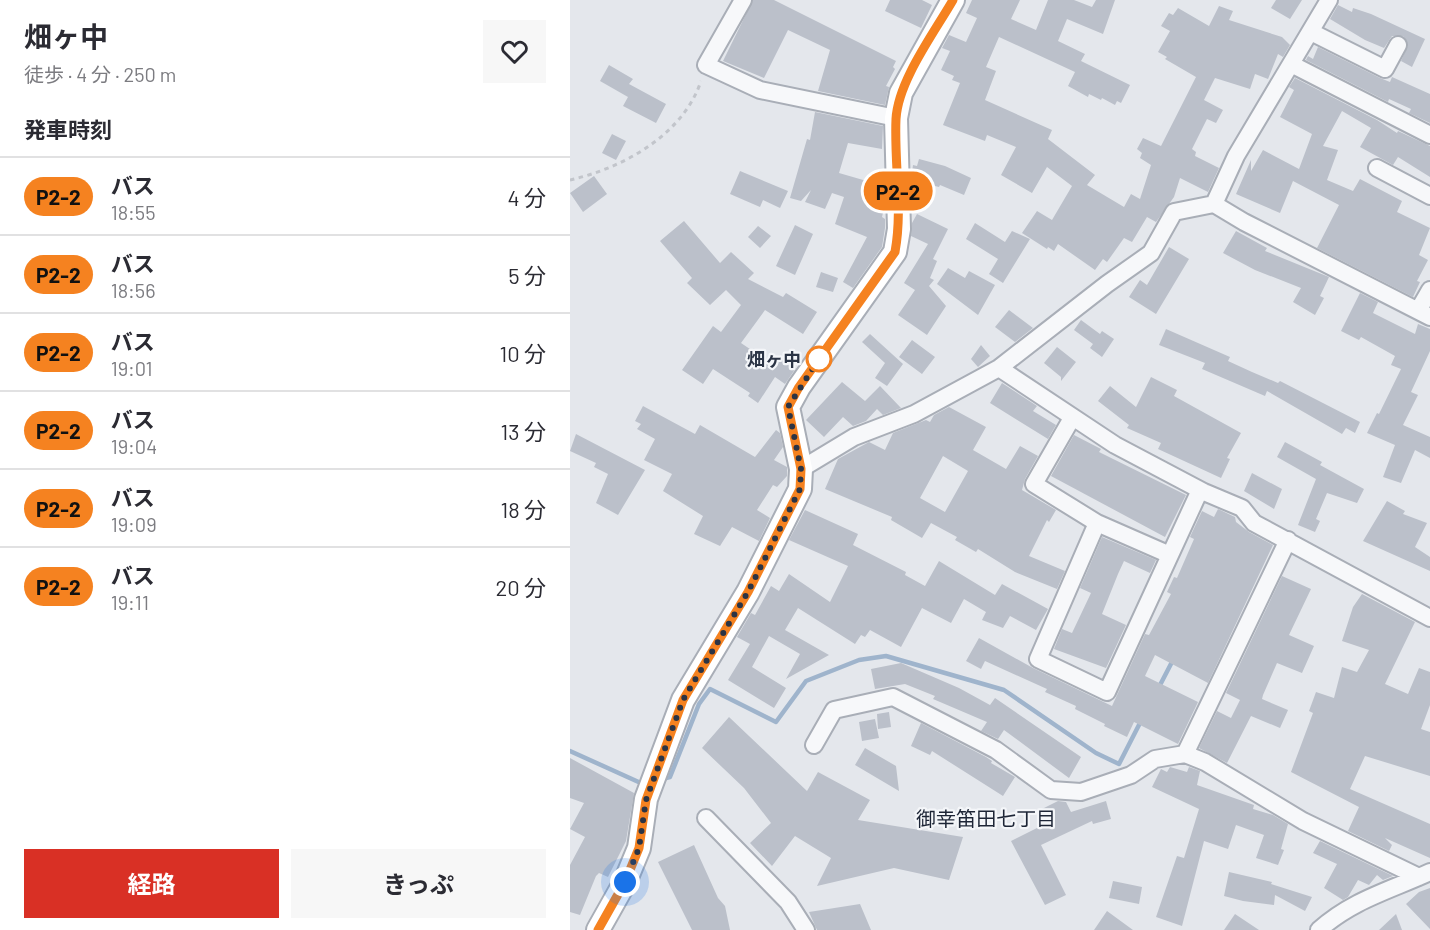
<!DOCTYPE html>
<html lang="ja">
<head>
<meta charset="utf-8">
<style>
  :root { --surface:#fff; --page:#f7f7f7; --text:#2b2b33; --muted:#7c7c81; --line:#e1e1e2; --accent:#d93025 }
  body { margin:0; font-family:Barlow,"Noto Sans JP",sans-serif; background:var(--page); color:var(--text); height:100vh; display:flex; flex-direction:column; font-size:22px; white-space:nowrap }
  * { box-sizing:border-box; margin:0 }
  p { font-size:20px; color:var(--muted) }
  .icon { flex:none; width:33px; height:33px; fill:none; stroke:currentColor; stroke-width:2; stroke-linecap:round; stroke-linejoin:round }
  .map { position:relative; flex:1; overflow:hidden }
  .side { display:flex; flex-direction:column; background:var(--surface); width:570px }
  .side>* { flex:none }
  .badge { padding:0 12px; border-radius:20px; font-size:21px; line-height:39px }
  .you { position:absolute; width:30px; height:30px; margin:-15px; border:4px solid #fff; border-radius:50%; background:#1a73e8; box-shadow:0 0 0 9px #1a73e833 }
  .map>.badge { position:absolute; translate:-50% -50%; box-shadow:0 0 0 3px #fff }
  h2 { padding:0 24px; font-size:22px; line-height:54px }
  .round { display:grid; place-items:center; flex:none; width:63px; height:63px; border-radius:0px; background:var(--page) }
  .headline { display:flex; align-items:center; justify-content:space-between; height:102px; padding:0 24px }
  h1 { font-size:28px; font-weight:700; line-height:45px }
  .button { display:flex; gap:12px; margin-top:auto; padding:12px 24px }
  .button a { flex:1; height:69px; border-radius:0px; background:var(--accent); color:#fff; font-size:24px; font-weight:700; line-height:69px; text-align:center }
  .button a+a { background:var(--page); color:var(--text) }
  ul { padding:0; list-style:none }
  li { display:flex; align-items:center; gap:18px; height:78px; padding:0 24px; border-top:2px solid var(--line) }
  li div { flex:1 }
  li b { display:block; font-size:22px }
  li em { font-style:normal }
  li .badge { min-width:66px; font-weight:700; text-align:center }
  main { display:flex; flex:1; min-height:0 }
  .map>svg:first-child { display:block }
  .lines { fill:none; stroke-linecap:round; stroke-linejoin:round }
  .stream { stroke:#9fb4cc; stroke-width:4.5 }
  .building { fill:#bbc0ca; fill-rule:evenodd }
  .street-casing { stroke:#a9aeb7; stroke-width:20 }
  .secondary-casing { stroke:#a9aeb7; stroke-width:26 }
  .path { stroke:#c2c5cb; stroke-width:3; stroke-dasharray:4.5 4.5; stroke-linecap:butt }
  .street { stroke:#f7f8fa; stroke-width:16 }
  .secondary { stroke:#fff; stroke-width:22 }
  .line-casing { stroke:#fff; stroke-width:14 }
  .line { stroke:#f58220; stroke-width:9 }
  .walk { stroke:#2b3445; stroke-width:6; stroke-dasharray:0 10.8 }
  .stop-dot { fill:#fff; stroke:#f58220; stroke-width:3 }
  .labels { text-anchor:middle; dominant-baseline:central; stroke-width:4.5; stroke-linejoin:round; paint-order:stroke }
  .stop-label { font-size:18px; font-weight:bold; fill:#2b3445; stroke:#f4f6f9; text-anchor:end }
  .neighbourhood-label { font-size:20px; fill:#1d2536; stroke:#f4f6f9 }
</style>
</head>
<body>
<main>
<section class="side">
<div class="headline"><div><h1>畑ヶ中</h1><p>徒歩 · 4 分 · 250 m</p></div><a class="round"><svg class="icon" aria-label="heart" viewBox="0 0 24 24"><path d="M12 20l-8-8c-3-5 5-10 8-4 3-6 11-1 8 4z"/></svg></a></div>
<h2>発車時刻</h2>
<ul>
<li><span class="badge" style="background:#f58220;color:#111">P2-2</span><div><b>バス</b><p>18:55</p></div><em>4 分</em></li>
<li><span class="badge" style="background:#f58220;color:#111">P2-2</span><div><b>バス</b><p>18:56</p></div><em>5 分</em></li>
<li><span class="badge" style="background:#f58220;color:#111">P2-2</span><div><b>バス</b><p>19:01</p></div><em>10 分</em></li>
<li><span class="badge" style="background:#f58220;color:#111">P2-2</span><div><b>バス</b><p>19:04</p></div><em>13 分</em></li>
<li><span class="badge" style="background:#f58220;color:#111">P2-2</span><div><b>バス</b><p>19:09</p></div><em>18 分</em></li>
<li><span class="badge" style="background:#f58220;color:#111">P2-2</span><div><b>バス</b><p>19:11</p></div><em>20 分</em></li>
</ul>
<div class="button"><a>経路</a><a>きっぷ</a></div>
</section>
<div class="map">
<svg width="860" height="930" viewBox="0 0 860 930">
  <rect width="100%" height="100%" fill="#e4e7ec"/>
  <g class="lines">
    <!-- stream -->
    <path class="stream" d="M589,687l14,-27
      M0,751l73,33
      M92,779l8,-2 29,-73 11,-15 66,33 30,-41 53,-21 27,-4 118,34 92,63 23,11 22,-43"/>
  </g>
  <!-- building -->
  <path class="building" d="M183,0h21l122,61 -3,6 2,2 -9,17 3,1 -4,18 -67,-14 12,-41 -42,-20 -24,48 -41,-17z
    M320,0h32l10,5 -11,23 -36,-17z
    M402,0h48l-9,19 25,11 12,-30h26l18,7 4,-7h19l-12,34 -36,-15 -9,22 27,13 -4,7 49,24 -9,18 -4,-2 -2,4 -13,-7 -1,2 -12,-6 -1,3 -20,-11 7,-14 -76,-35 -13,30 10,4 -11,29 67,30 -4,9 47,36 -8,10 37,22 7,-13 9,5 11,-34 -11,-7 2,-5 -5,-4 6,-11 18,8 35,-69 -31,-18 2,-2 -9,-5 12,-21 -9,-5 8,-13 4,2 5,-7 31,18 10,-20 14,5 -4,9 53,17 8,8 -7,12 -5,-3 -10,25 -13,-5 -5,15 -35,-11 -11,22 19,10 -7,13 -9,-4 -15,30 4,3 -1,4 24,12 -11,24 -28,-14 -6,19 -18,25 -9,-5 -15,25 -8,-4 -17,24 -4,-3 -8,11 -37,-26 -4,7 -6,-4 -1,2 -25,-16 15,-22 15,9 20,-34 -25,-19 -15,26 -31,-18 15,-28 -29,-12 -2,6 -42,-16 17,-42 -8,-3 2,-4 -13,-6 9,-19 -8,-3 7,-13 17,7 11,-24 -11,-5z
    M706,0h26l-12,19 -19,-11z
    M768,5l14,7 1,-4 18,6 54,25 -13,28 -11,-6 7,-16 -5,-9h-11l-8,12 -19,-8 -35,-21z
    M748,47l62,31 10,4 2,-5 38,17v29l-21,-10 2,-4 -22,-10 -1,3 -82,-42 2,-4 5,3z
    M39,65l24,14 -4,5 37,20 -10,19 -33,-17 5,-9 -28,-16z
    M725,78l82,42 20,13 1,-2 32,15v31l-32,-20 -5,8 -33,-18 11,-19 -29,-17 -19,35 15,4 -11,30 26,11 7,-12 42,22 -5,11 33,16 -11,27 9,5 -11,21 3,1 -7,15 -96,-49 22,-43 -46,-24 -13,32 -44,-19 15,-34v11l12,-21 36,19 13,-35 -32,-17 14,-27 -5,-3z
    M245,112l68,14 -1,23 -34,-6 -9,30 45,13 1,18 -3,13 3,2v9l-3,19 -29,41 -10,-6 24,-45 -32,-13 9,-27 -12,-4 -7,16 -20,-7 6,-12 -10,11 -11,-3 17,-59 3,1z
    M42,134l14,7 -10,19 -14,-7z
    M349,159l26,7 26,12 -7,17 -24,-10 -1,2 -28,-7 2,-15 4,1z
    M170,171l48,20 -8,17 -17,-8 -3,7 -30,-13z
    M24,176l13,18 -24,18 -13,-19z
    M347,214l31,15 -15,30 4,2 -7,17 4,2 -5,6 17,20 -19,29 -29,-20 17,-25 -11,-7 24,-39 -17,-8 1,-13z
    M114,221l36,42 11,-11 23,21 -6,6 35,18 3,-4 31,19 -14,22 -38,-24 -24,33 31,21 6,-8 18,12 -11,16 -10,-7 -17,26 -10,-7 2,-3 -37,-24 -10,15 -21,-14 31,-44 8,6 20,-27 -15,-15 -16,15 -23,-22 5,-5 -32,-37z
    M405,223l30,19 7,-11 18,8 -27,44 -14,-9 9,-15 -32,-20z
    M225,225l18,9 -18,41 -19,-9z
    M188,226l13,10 -11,12 -12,-11z
    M666,231l31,17 -2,3 64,26 -9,19 4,2 -9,17 -22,-13 8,-14 -46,-18 -32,-17z
    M599,247l20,12 -33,55 -27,-17 11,-17 7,5z
    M378,268l17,10 4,-7 26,14 -17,30 -41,-31z
    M251,272l17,6 -5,14 -17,-5z
    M790,293l18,9 -5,11 42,21 3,-10 12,5v22l-19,41 7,3 -15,30 27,12v21l-15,-8 -14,33 -18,-6 12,-32 -28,-12 10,-20 2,1 22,-45 -10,-4 4,-9 -34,-19 -2,3 -18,-9z
    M439,310l24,18 -18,14 -20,-15z
    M511,320l19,14 2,-3 12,8 -12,18 -12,-9 3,-4 -19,-14z
    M596,329l64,28 -2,4 24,11 26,11 2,-2 80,41 -5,11 -9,-5 -4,6 -75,-43 -2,5 -63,-27 3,-6 -46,-18z
    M300,334l33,30 -16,22 -12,-8 10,-15 -23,-21z
    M342,340l23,17 -13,17 -23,-17z
    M411,345l9,11 -12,11 -7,-8z
    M487,347l19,15 -15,19v-4l-17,-14z
    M581,377l26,13 -3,6 67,37 -14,25 3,1 -9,19 -63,-29 3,-6 -34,-15 2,-3 -31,-24 12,-15 26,21z
    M272,382l23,19 15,-15 21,22 -18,7 -6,-6 -11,12 -13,5 -10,-9 -19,20 -18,-17z
    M432,383l35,23 -4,5 23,14 -8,14 -58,-36z
    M73,406l52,28 5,-9 55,32 21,-27 4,3 3,14 -9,13 13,7v9l-10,11 -4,-2 -16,25 13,8 -11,23 -27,-14 -12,19 -26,-12 9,-18 -40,-25 9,-17 -28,-14 11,-21 -18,-10 4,-5 -6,-3z
    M379,407l37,20 -13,23 33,19 14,-23 18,10 -13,23 -3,11 34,20 -7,12 -2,-2 -18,36 36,15 -8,18 -42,-17 -37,-23 -2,3 -21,-12 2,-3 -26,-14 -9,15 -31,-18 1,-3 -67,-28 13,-30 31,-17 16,8 8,-17 33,-13 4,2 4,-7zM373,456l25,15 -23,41 -25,-14z
    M6,434l69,36 -27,45 -22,-12 12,-29 -14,-7 2,-4 -26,-12z
    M504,435l27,14 -2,3 87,43 -21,42 -114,-61z
    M715,442l37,20 -2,3 44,24 -7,14 -30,-10 -11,26 4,2 -5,11 -17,-7 18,-46 -39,-22z
    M682,473l30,16 -8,20 -30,-18z
    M817,501l18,10 -2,3 24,9 -12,24 15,10v14l-67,-30z
    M648,509l17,8 1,5 13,10 24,13 -65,138 -53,-28 -10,21 53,26 -20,42 -44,-22 -7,15 -23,-11 1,-2 -30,-15 1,-3 -31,-14 2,-3 -62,-28 -4,8 -15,-8 13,-23 54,30 79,38 33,-72 4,1 22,-41 -4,-2 7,-15 3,1 17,-39 -4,-2 12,-26 12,6z
    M235,510l53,24 -5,11 53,27 -1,3 20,11 14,-25 56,34 7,-11 46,25 -12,21 -26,-14 -7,12 -21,-8 4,-8 -22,-13 -13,24 -29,-15 -21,39 -31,-17 -5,7 -4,-2 -6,9 -57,-36 -13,22 44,25 -43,24 14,-25 -31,-18 -17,31 34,21 -12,20 -46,-28 22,-36 -13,-7 14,-24 4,2 16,-29 8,5 10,-17 41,28 18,-36 -59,-26z
    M532,537l54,23 -6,13 -26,-12 -6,13 -16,40 24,11 -20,43 -52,-19 8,-20 10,4 19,-40 -11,-5z
    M712,576l29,13 -22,46 25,11 -12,27 -25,-10 -14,32 -1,4 26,11 -8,18 -29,-12 -24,47 -28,-15 18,-37 14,7 9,-18 -14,-7z
    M792,594l53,28 -30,62 23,10 11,-26 11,4v33l-9,24 9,3v44l-65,-20 -15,33 80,35v34l-45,-20 7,7 -3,6 -41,-20 11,-24 -68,-35 22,-59 -4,-2 7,-19 18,6 8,-31 15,5 12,-22 -27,-9 11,-34z
    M331,663l58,25 31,17 5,-7 86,59 -12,21 -65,-48 -6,9 -17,-8 6,-9 -54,-23 2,-3 -30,-12 -30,5 -4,-20z
    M319,712l2,15 -13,2 -1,-15z
    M159,717l78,74 11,-19 52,28 -12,20 105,17 -14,43 -55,-12 -77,18 14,-28 -36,-22 -23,30 -22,-23 21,-20 -27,-35 -42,-40z
    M305,719l4,19 -17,3 -3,-19z
    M351,723l65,34 6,4 -1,2 24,14 -12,19 -71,-45 -2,4 -19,-9z
    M295,748l31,18 3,25 -44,-26z
    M0,758l64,35 -8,48 -18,36 -9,-4 -3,3 -16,39 -10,-3v-47l15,-28 -15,-8 14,-26 -14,-5z
    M600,767l17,5 2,-5 11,4 -3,14 57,20 -1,4 20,6 15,9 -7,25 3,1 -6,15 -22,-7 8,-23 -28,-10 -8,24 -24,-8 -22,85 -26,-9 21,-61 7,2 15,-49 -47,-22 9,-18 6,3z
    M488,801l8,1 5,10 35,-11 5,18 -18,5 -1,-3 -51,24 25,50 -21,10 -34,-64 32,-16 -7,-13z
    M750,841l73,35 -10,4 -6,-5 -8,10 -11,-5 -10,17 -5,3 -19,-12 13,-24 -24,-11z
    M124,845l24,53 7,8 5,24h-38l-34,-68z
    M659,872l43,10 -1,2 41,13 -7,14 -30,-16 -1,10 -31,-4 -19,-5z
    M543,881l29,6 -3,17 -30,-6z
    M860,888v41l-24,-25 13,-12z
    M290,904l11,26h-54l-8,-18z
    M537,911l26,19h-39z
    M665,914l24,16h-35z
    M826,914l6,16h-23z"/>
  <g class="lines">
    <defs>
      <path id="street" d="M173,0l-37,65 54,25 136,28
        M741,32l74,37 13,-24
        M721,64l139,71
        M807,168l53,28
        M644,204l22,-48 93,-156
        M849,309l11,-19
        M429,368l116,77 89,47 38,16 12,15 176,95
        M502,418l-38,66 63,39 73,32
        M231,469l53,-32 60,-23 85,-46 108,-84 44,-31 23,-41 40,-8 30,18 186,95
        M527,523l-59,136 69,33 93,-202
        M244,745l20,-35 59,-13 103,53 55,40 30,2 50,-17 24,-16 30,-5 20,8 98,59 116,56
        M615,754l103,-214
        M136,818l82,84 18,28
        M749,930c33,-30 72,-40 111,-58"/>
      <path id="secondary" d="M28,930l27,-48 14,-34 7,-49 37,-99 65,-108 52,-103 1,-20 -13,-62 11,-20 96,-135 4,-23 -3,-111 5,-25 52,-93"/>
    </defs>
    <!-- street casing -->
    <use href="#street" class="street-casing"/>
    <!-- secondary casing -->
    <use href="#secondary" class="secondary-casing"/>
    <!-- path -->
    <path class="path" d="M0,180c53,-12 113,-45 131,-99"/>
    <!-- street -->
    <use href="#street" class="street"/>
    <!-- secondary -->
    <use href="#secondary" class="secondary"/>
  </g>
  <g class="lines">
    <defs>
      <path id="line" d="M28,930l27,-48 14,-34 7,-48 37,-100 65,-108 52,-103 1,-20 -13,-62 11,-20 96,-135c8,-44 -1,-88 1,-133 2,-38 38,-86 57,-119"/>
    </defs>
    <!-- line casing -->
    <use href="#line" class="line-casing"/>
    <!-- line -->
    <use href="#line" class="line"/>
    <!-- walk -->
    <path class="walk" d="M55,882l14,-34 7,-48 37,-100 65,-108 52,-103 1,-20 -13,-62 31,-48"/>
  </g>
  <!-- markers -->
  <circle class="stop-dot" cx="249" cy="359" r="12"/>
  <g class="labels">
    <!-- stop labels -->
    <g class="stop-label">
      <text x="231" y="359">畑ヶ中</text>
    </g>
    <!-- neighbourhood labels -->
    <g class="neighbourhood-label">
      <text x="416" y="818">御幸笛田七丁目</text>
    </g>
  </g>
</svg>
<div class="you" style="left:55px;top:882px"></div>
<b class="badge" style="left:328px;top:191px;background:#f58220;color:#111">P2-2</b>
</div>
</main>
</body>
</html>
